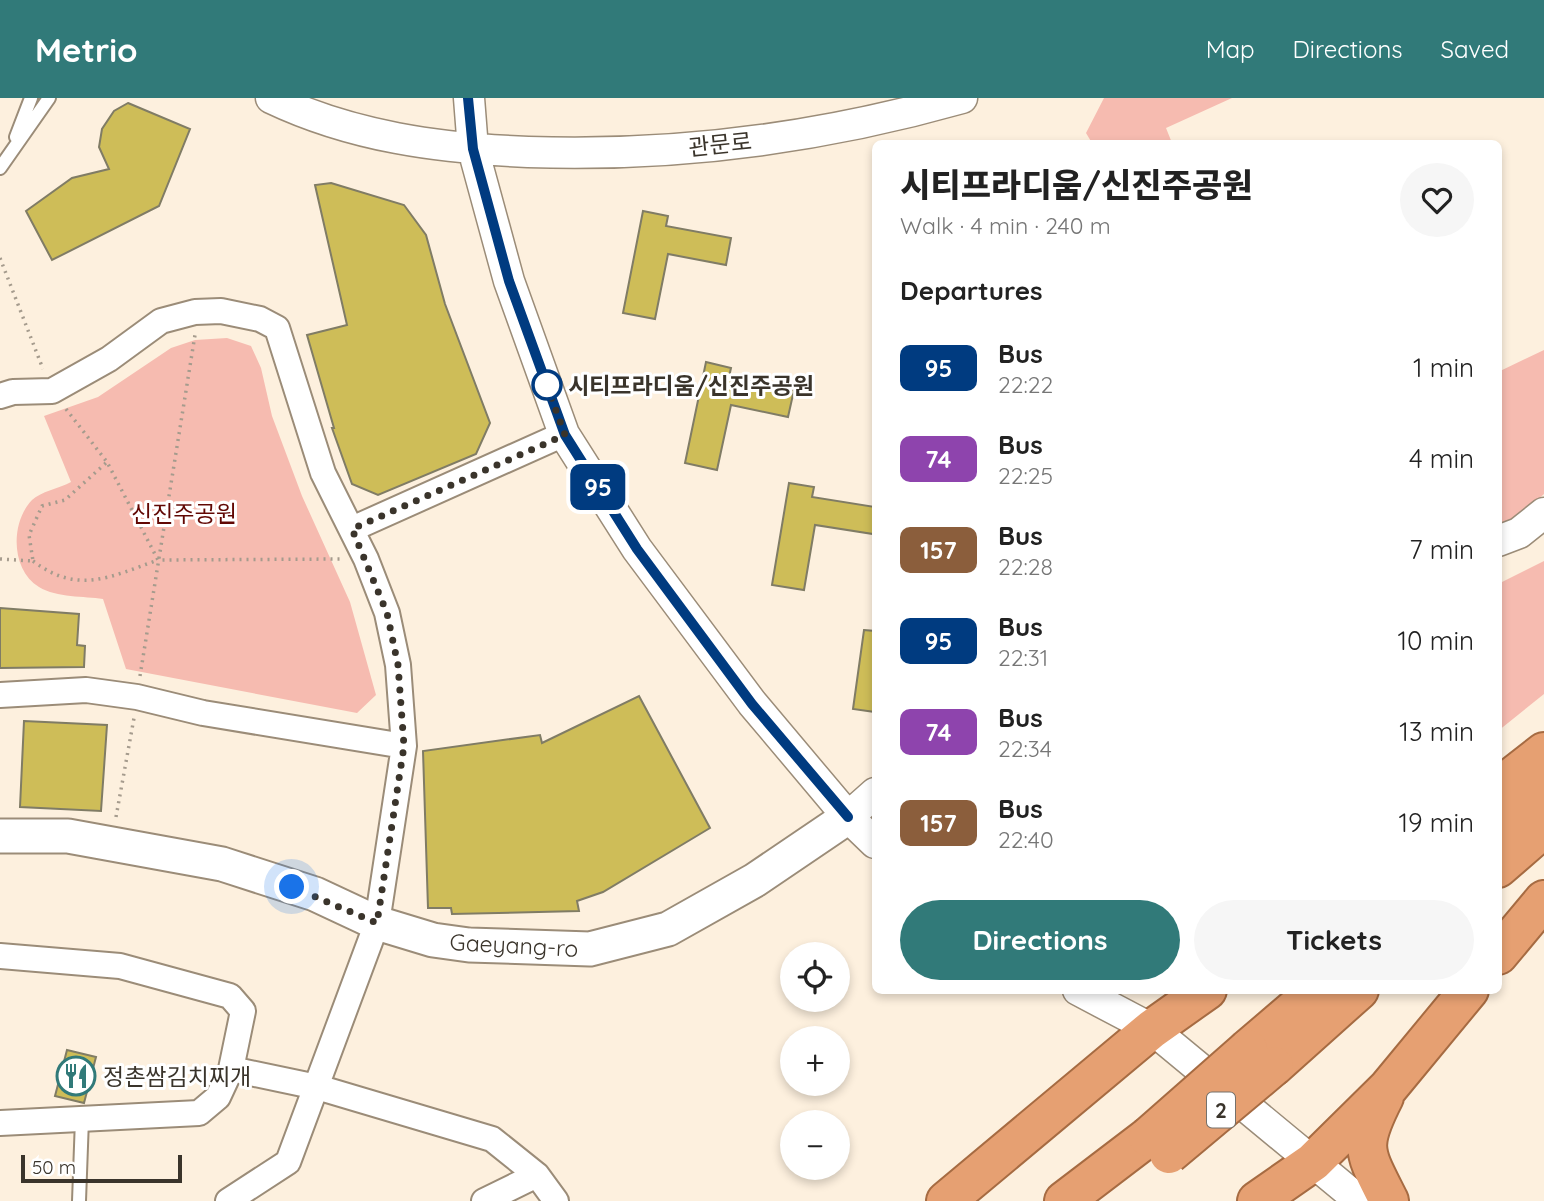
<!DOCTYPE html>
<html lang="en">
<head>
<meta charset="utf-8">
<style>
  :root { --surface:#fff; --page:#f6f6f6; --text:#222; --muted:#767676; --accent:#317a79 }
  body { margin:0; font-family:Quicksand,"Noto Sans KR",sans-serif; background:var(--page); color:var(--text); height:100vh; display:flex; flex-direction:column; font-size:26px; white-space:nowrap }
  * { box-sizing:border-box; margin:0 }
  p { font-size:23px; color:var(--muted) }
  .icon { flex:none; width:38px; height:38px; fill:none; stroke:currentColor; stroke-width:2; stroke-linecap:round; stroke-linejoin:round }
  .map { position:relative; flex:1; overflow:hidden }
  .details { position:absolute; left:872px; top:42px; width:630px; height:854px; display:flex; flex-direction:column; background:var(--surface); border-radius:10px; box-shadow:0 4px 10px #0003 }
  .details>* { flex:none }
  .badge { padding:0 14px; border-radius:10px; font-size:24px; line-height:46px }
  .tools { position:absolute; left:780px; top:844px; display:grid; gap:14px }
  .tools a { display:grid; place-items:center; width:70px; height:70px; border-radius:50%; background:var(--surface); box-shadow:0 4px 10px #0003; font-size:35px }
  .scale { position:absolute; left:21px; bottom:18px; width:161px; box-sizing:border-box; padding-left:7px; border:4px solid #3a342b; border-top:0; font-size:19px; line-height:24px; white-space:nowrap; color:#3a342b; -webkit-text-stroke:5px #fff; paint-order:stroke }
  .you { position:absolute; width:35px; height:35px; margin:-18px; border:5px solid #fff; border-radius:50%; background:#1a73e8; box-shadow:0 0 0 10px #1a73e833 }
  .map>.badge { position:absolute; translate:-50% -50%; box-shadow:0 0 0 4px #fff }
  h2 { padding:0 28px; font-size:26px; line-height:63px }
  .round { display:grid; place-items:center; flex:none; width:74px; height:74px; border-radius:37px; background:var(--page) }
  .head { display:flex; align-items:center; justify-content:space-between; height:119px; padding:0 28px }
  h1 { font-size:33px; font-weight:800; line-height:52px }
  .cta { display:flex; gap:14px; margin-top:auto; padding:14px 28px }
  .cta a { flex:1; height:80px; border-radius:42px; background:var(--accent); color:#fff; font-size:28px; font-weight:800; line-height:80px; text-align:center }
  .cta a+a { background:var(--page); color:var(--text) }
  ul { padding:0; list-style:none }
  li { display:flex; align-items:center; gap:21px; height:91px; padding:0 28px }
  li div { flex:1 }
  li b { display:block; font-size:26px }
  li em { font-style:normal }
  li .badge { min-width:77px; font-weight:700; text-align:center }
  header { display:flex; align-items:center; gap:42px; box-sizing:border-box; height:98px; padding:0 35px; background:var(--accent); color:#fff }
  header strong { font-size:33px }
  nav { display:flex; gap:38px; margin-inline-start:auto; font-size:24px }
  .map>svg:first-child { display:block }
  .green { fill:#f6bbb0 }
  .building { fill:#cebd58; stroke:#807c65; stroke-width:2 }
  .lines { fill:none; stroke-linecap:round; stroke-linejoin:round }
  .service-casing { stroke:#9b8c78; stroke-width:16 }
  .minor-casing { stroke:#9b8c78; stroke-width:28 }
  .tertiary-casing { stroke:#9b8c78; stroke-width:33 }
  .secondary-casing { stroke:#9b8c78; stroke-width:37 }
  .trunk-casing { stroke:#a66b42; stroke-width:42 }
  .path { stroke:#a59b8d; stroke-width:3.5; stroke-dasharray:2 5; stroke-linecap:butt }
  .service { stroke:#fff; stroke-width:12 }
  .minor { stroke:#fff; stroke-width:24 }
  .tertiary { stroke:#fff; stroke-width:30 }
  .secondary { stroke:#fff; stroke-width:33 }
  .trunk { stroke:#e6a072; stroke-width:38 }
  .trunk-bridge-casing { stroke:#a66b42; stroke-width:42; stroke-linecap:butt }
  .trunk-bridge { stroke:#e6a072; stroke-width:38 }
  .line-casing { stroke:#fff; stroke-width:16 }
  .line { stroke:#003b80; stroke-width:10 }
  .walk { stroke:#3a342b; stroke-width:7; stroke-dasharray:0 12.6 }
  .stop-dot { fill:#fff; stroke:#003b80; stroke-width:3.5 }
  .labels { text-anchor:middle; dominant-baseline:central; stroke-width:6; stroke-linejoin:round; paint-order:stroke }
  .shield { fill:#fff; stroke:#75716b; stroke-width:2 }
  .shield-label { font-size:21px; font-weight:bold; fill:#3a342b }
  .street-label { font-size:23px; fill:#3a342b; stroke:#fff }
  .stop-label { font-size:23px; font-weight:bold; fill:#3a342b; stroke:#fff; text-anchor:start }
  .park-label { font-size:23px; fill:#610703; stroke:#fff }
  .poi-label { font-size:23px; fill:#3a342b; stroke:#fff; text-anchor:start }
</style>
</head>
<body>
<header>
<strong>Metrio</strong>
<nav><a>Map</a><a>Directions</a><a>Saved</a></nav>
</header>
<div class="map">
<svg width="1544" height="1103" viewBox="0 0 1544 1103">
  <rect width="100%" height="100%" fill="#fdf0de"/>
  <!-- green -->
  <path class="green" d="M1104,0h128l-66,30 6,15h-80l-6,-10z
    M227,240l24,8 10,22 11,48 30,80 48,106 26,93 -19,18 -231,-44 -23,-70c-19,-3 -46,-1 -64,-12 -28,-17 -29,-64 -7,-87 8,-8 28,-12 39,-18l-27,-66 54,-19 73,-49 24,-8z
    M1544,252v144l-27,25 -19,7v-154z
    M1544,463v133l-46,37v-147z"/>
  <!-- building -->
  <path class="building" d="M128,5l62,26 -31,77 -107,54 -26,-49 46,-33 37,-9 -10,-22 3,-18 12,-18z
    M331,85l73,22 22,30 19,69 45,119 -14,31 -98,41 -26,-11 -20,-56h2l-27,-93 40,-10 -32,-140z
    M643,113l25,5 -2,10 65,12 -5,27 -58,-11 -13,65 -32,-6z
    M706,264l25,6 -2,9 65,13 -6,27 -57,-12 -14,65 -32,-7z
    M789,385l25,4 -2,10 63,10 -2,27 -58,-9 -11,65 -32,-5z
    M0,510l79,6 -2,31 8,1 -1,21 -84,1z
    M864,532l11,1v81l-22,-3z
    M639,598l71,132 -107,64 -26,9 2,10 -127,3 -1,-6h-23l-5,-157 117,-16 2,8z
    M24,623l83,4 -6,86 -81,-4z
    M67,952l29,7 -12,46 -29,-7z"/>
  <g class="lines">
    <defs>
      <path id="service" d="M16,39l15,-39
        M0,70l49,-70
        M79,1103l3,-82"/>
      <path id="minor" d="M0,298l13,-4 39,-1 57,-32 52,-38 34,-9 26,-1 39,8 17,9 46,145 43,86 21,54 11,52 6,81 -27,177 -89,239 -60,39
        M352,431l212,-95
        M0,597l86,-5 51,7 66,16 201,33
        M0,858l120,10 110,30 13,15 -12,58 -13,28 -19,16 -199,10
        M231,971l86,18 175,52 45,36 19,26
        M484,1103l53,-26"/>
      <path id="tertiary" d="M271,0c82,39 168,50 257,54 147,5 293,-14 434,-54
        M469,0l4,51 36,132 55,153 73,115 115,154 96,114 27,26
        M1498,443l21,-8 25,-20
        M848,719l27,-24
        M1078,892l74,39 208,172"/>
      <path id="secondary" d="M0,738h68l154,28 93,30 62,29 56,17 36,5 121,4 78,-20 87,-49 93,-63"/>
      <path id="trunk" d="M1498,690l46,-36
        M1498,734l46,-40
        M1498,770l46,-40
        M1498,857l46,-55
        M1248,951l69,-59
        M1274,968l85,-76
        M1384,999c-26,51 -20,54 5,104
        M946,1103l206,-172 55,-39
        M1064,1103l84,-64
        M1257,1103l56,-39 75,-74 81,-98"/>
    </defs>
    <!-- service casing -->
    <use href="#service" class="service-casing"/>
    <!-- minor casing -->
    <use href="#minor" class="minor-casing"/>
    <!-- tertiary casing -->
    <use href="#tertiary" class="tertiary-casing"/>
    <!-- secondary casing -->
    <use href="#secondary" class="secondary-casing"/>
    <!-- trunk casing -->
    <use href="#trunk" class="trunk-casing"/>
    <!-- path -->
    <path class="path" d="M0,160l43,111
      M66,311l41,53 51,98 182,-1
      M0,461l33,2 -4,-26 13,-29 23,-6 42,-38
      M33,463c45,34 77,16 125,-1
      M140,578l55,-341
      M116,719l18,-99"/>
    <!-- service -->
    <use href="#service" class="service"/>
    <!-- minor -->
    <use href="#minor" class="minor"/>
    <!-- tertiary -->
    <use href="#tertiary" class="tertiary"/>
    <!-- secondary -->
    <use href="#secondary" class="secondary"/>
    <!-- trunk -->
    <use href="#trunk" class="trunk"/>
    <defs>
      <path id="trunk-bridge" d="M1148,1039l100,-88
        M1169,1056l105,-88"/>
    </defs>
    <!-- trunk-bridge casing -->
    <use href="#trunk-bridge" class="trunk-bridge-casing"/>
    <!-- trunk-bridge -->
    <use href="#trunk-bridge" class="trunk-bridge"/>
  </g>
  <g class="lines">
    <defs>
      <path id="line" d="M468,0l5,51 36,132 56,154 72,114 115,155 96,113"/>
    </defs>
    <!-- line casing -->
    <use href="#line" class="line-casing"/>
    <!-- line -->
    <use href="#line" class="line"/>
    <!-- walk -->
    <path class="walk" d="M292,789l85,36 27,-177 -6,-81 -11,-52 -35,-84 213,-94 -19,-52 1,2"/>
  </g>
  <!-- icons -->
  <defs>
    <symbol id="restaurant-ring" viewBox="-11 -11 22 22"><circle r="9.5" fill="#fff" stroke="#317a79" stroke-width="1.5"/><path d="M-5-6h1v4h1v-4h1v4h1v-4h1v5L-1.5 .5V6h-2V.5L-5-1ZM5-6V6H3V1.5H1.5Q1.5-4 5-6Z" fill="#317a79"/></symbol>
  </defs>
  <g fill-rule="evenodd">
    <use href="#restaurant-ring" x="54" y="956" width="44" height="44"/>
  </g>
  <!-- markers -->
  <circle class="stop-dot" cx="547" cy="287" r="14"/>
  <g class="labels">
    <!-- shield labels -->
    <rect class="shield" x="1207" y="994.5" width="28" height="35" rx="5"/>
    <g class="shield-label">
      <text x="1221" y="1012">2</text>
    </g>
    <!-- street labels -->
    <g class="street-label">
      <text transform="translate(720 46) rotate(-6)">관문로</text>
      <text transform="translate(514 847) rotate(3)">Gaeyang-ro</text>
    </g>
    <!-- stop labels -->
    <g class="stop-label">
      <text x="568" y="287">시티프라디움/신진주공원</text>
    </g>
    <!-- park labels -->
    <g class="park-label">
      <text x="184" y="415">신진주공원</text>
    </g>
    <!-- poi labels -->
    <g class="poi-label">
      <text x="103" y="978">정촌쌈김치찌개</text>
    </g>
  </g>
</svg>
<div class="tools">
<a><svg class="icon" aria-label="locate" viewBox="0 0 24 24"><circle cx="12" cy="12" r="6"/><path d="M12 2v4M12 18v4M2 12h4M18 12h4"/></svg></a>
<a>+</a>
<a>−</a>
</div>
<div class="scale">50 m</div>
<div class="you" style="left:292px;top:789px"></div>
<b class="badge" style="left:598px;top:389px;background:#003b80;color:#fff">95</b>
<section class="details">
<div class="head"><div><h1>시티프라디움/신진주공원</h1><p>Walk · 4 min · 240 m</p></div><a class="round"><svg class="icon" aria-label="heart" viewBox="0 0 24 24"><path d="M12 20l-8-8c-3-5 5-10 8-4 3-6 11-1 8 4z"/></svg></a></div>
<h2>Departures</h2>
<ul>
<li><span class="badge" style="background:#003b80;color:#fff">95</span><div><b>Bus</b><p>22:22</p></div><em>1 min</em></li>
<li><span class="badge" style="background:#8e44ad;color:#fff">74</span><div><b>Bus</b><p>22:25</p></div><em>4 min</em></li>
<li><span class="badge" style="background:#8b5e3c;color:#fff">157</span><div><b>Bus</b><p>22:28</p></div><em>7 min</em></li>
<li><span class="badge" style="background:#003b80;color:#fff">95</span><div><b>Bus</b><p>22:31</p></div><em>10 min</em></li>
<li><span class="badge" style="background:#8e44ad;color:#fff">74</span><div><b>Bus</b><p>22:34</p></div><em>13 min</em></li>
<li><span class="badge" style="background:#8b5e3c;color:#fff">157</span><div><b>Bus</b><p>22:40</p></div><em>19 min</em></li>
</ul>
<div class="cta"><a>Directions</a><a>Tickets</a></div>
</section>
</div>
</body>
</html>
